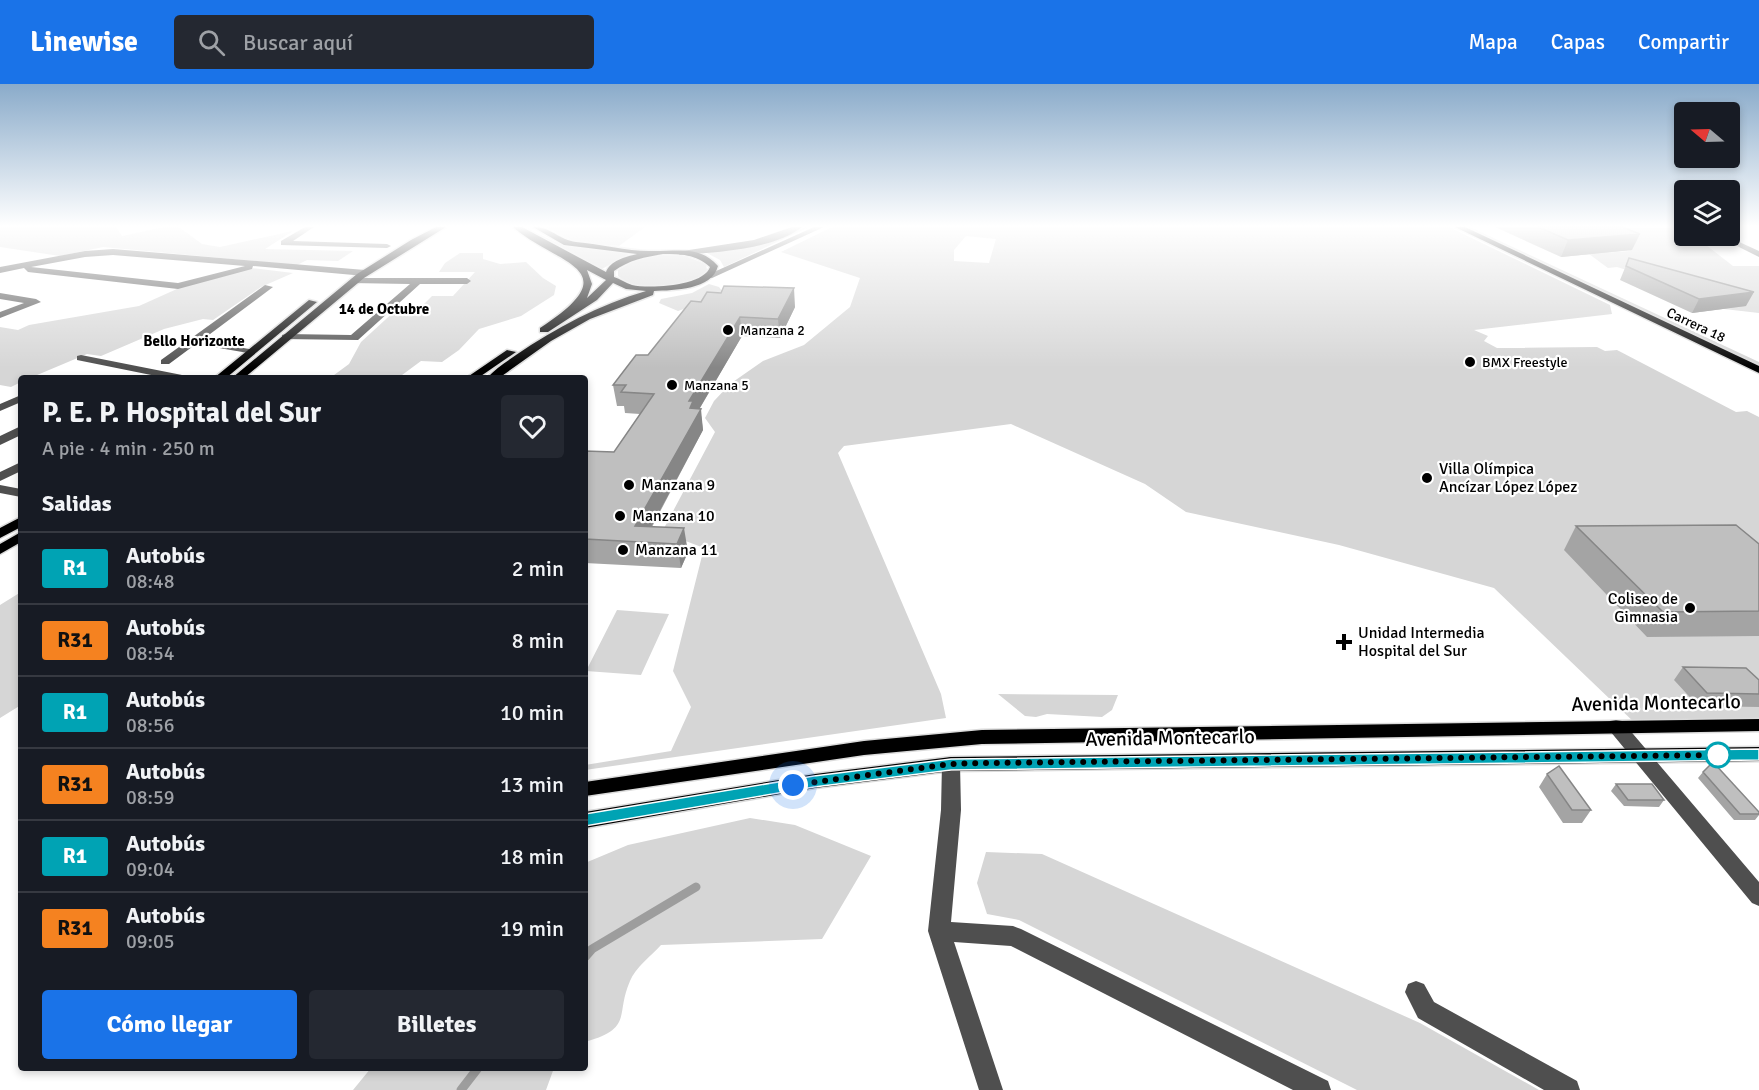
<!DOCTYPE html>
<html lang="es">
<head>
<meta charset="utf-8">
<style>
  :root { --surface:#171b24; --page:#242831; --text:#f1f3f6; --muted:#9ea1a6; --line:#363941; --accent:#1a73e8 }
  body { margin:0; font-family:Signika,sans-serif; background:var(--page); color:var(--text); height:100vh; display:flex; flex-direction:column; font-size:22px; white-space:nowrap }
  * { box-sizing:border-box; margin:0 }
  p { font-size:20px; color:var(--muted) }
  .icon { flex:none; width:33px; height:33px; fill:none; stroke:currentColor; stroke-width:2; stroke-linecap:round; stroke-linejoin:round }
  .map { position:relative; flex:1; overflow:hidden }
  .drawer { position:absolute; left:18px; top:291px; width:570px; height:696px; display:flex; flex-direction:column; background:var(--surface); border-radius:6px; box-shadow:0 3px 9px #0003 }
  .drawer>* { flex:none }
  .badge { padding:0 12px; border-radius:4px; font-size:21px; line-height:39px }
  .needle { width:39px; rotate:289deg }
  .controls { position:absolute; left:1674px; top:18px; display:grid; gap:12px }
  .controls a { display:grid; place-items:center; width:66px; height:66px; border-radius:6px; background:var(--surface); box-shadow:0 3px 9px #0003; font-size:30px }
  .you { position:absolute; width:30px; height:30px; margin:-15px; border:4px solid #fff; border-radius:50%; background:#1a73e8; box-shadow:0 0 0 9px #1a73e833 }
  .map>.badge { position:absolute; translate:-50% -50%; box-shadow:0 0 0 3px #fff }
  h2 { padding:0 24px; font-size:22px; line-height:54px }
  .round { display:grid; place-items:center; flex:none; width:63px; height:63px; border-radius:6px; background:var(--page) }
  .headline { display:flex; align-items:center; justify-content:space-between; height:102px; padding:0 24px }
  h1 { font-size:28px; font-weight:700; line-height:45px }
  .action { display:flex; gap:12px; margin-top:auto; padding:12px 24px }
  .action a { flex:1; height:69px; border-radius:6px; background:var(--accent); color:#fff; font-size:24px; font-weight:700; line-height:69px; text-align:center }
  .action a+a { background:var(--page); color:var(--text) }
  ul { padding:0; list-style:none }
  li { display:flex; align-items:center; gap:18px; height:72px; padding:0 24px; border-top:2px solid var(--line) }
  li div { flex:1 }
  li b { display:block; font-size:22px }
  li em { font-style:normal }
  li .badge { min-width:66px; font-weight:700; text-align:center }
  header { display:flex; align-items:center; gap:36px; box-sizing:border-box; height:84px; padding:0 30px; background:var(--accent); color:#fff }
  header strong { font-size:28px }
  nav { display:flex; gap:33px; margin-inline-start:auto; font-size:21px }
  .search { width:420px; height:54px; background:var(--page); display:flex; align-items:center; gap:15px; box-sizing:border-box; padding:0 21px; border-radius:6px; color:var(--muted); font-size:22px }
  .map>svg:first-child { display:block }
  .green { fill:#d6d6d6; fill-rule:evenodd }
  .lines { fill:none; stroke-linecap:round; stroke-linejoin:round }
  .stream { stroke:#9d9d9d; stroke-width:9 }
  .major-casing { stroke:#dbdbdb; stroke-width:3 }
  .minor { fill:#4f4f4f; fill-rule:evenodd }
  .major { fill:#000; fill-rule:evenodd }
  .wall { fill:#a4a4a4 }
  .shaded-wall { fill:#868686 }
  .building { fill:#bfbfbf; stroke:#868686; stroke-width:1.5 }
  .line { fill:#00a3b4; stroke:#fff; stroke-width:1.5 }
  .walk { stroke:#000; stroke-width:6; stroke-dasharray:0 10.8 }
  .poi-dot { fill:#000; stroke:#fff; stroke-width:2 }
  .stop-dot { fill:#fff; stroke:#00a3b4; stroke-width:3 }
  .labels { text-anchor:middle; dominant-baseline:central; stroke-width:4.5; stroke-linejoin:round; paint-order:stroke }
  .far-street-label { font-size:14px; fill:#000; stroke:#fff }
  .far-poi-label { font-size:14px; fill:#000; stroke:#fff; text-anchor:start }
  .far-neighbourhood-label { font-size:15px; font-weight:bold; fill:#000; stroke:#fff }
  .poi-label { font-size:16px; fill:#000; stroke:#fff; text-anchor:start }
  .near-street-label { font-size:20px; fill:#000; stroke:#fff }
</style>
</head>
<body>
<header>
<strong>Linewise</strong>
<div class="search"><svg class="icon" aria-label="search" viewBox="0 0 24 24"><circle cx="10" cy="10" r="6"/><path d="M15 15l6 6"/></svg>Buscar aquí</div>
<nav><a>Mapa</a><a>Capas</a><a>Compartir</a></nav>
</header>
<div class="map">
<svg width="1759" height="1006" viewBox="0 0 1759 1006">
  <rect width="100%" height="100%" fill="#fff"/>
  <!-- green -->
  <path class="green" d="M0,143h116l6,9 42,-9h15l23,17 18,3 73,-16 -28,18 88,2 -15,10 -31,-1 -10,5 -194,-18 -43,9 -60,-9z
    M523,143l39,18 67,9 -27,15z
    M545,143h100l-26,19 -44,-4z
    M805,143h4l-85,40 -4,-7 -13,-7 59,-9z
    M832,143h617l161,78 2,9 -138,16 14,6 -4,5 13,7 100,-1 8,4 12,-1 119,62 11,-1 12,6v308l-121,1 -144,-138 -155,-43 -153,-33 -41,-28 -134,-60 -167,22 -6,7 103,241 5,24 -361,52v-5l86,-14 20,-44 -18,-36 31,-123 -42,-16 53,-100 -10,-14 9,-17 16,-17 33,-23 41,-16 46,-38 10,-29 -79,-26zM966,152l30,3 -7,24 -35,-2v-11z
    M1464,143h6l289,135v3z
    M1573,143l96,1 37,17 27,21h26v47l-35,-4 20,-3 -127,-39 -9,1 -19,-14 41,-3z
    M460,169h23v6l17,5 26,-2 17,16 13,8 -2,9 -33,21 -42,13 -20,21 -17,12 -21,-1 -23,17h-68l19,-14 12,-22 36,-33h22l13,-13h21l22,-24h-36l6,-9z
    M661,171l24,1 21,8 1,6c-16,21 -70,24 -89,6v-6l19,-11z
    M251,184l42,5 -32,14 -48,33 -10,-1 -39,10 -63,27 -14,-2 -57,24h-9v4l-10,5 -11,-2v-58l18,3 11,-5 110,-19 49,-22z
    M709,200l10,3 3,4 -21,12 -23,8 -19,-8 2,-4 31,-6z
    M21,508v113l-21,13v-113z
    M617,526l52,4 -28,61 -55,-4z
    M998,610l120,1 -6,15 -10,7 -55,-3 -11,3 -11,-1z
    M750,734l45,7 76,31 -49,83 -161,6c-10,11 -26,23 -31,36 -15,34 4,47 -45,61v-179l43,-18z
    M986,768l56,2 378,169 119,67h-182l-338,-170 -32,-6 -10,-31z
    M371,984h183l-8,22h-193z"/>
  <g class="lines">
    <!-- stream -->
    <path class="stream" d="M585,873l7,-8 104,-62
      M461,1006l17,-22"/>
    <defs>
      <path id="major" d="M436,143h10l-82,51 -120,100h-12l125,-104 54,-34z
        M513,143h9l84,45c4,-11 19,-15 31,-18l-73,-9 -31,-18c16,-1 27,13 43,15 24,2 51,9 73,9 25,1 50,-7 69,15 -6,24 -44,24 -64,25l-1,4 -63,24 -39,22 -52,37h-12c8,-9 19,-16 29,-23 41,-28 83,-50 130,-64l-20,-2 -13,-6 -16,17 -49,32h-8v-4c92,-60 16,-63 -27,-101zM663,170c17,0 33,0 47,13 -6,19 -61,22 -78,18 -6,-2 -12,-6 -18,-8v-6c15,-11 31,-14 49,-17zM587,186l19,10 -19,18 5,-14z
        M1455,143h10l294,139v7z
        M309,216l8,2 -91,76h-12z
        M507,266l9,2 -38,26h-12z
        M21,433v10l-21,11v-10z
        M21,448v10l-21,12v-10z
        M1759,635v12l-777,13 -118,11 -279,41v-14l279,-41 118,-11z
        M1759,663v14l-808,10 -136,17 -230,40v-16l230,-38 136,-17z"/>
    </defs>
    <!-- major casing -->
    <use href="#major" class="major-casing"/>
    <!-- minor -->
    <path class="minor" d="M305,143h9l-21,14 94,3 4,2 -4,2 -106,-3v-4z
      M792,143h10c-29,23 -86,25 -122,28l-4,-3 78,-12z
      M814,143h10l-112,51 -7,-2z
      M1717,152h9l33,15v6z
      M113,165l252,21 4,3 -4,3 -112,-10 -1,3 -74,20 -150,-17 -4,-4 -24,5v-6l85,-16zM113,171l132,11 -67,17 -147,-16 54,-10z
      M354,194h113l4,3 -4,3h-47l-62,56 -76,-1v-4l4,-1 65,1 59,-51 -59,-1v-4z
      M265,201l8,2 -71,53 52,10v4l-58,-10 -27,20h-8v-4z
      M0,209l36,6 5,3 -41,16v-6l24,-9 -24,-4z
      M81,271l101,20 5,3h-21l-89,-18v-4z
      M21,311v7l-21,9v-7z
      M21,342v9l-21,10v-9z
      M21,378v9l-21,10v-9z
      M0,401l21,4v8l-21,-4z
      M1616,636l6,1 137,161v24l-7,-3 -142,-172 -3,-5 3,-5z
      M951,673l7,2 2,5 1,46 -10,112 62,4 8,3 307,152 3,9h-38l-282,-144 -57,-4 49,148h-24l-51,-159 13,-121 1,-46 2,-5z
      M1416,897l8,3 10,18 143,79 3,9h-36l-126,-72 -13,-26 3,-8z"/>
    <!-- major -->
    <use href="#major" class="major"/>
  </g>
  <!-- wall -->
  <path class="wall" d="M1495,143h127l10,23 -71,7z
    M1629,174l117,48 -54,7 -72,-33z
    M691,217l104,6 -15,31 -38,-2 -42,72 3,22 -51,97 36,25 -7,16 -96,-5v-112l29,1 26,-38 -15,-1 -1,-7h-7l-4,-21 35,-30z
    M1576,442l183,18v92l-112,1 -83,-87z
    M1683,583l76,13v27l-61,-1 -24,-26z
    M1703,688l56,42v1l-4,5h-21l-36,-42z
    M1547,690l44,36 -9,13h-19l-24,-36z
    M1616,700l48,16 -5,7 -35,-1 -13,-15z"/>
  <!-- shaded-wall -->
  <path class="shaded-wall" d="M1640,150l-8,16 -71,7 7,-17z
    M794,204l1,19 -15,31 -2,-19z
    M1754,208l-8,14 -54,7 7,-14z
    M740,233l2,19 -47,80 6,-7 2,21 -60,112 -8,-16 54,-125z
    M684,444l4,24 -7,16 -4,-24z"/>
  <!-- building -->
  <path class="building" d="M1538,143h84l18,7 -72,6z
    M1629,174l125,34 -55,7 -73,-33z
    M724,202l70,2 -16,31 -38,-2 -51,84h4l-3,7 11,1 -66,117 49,2 -7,16 -92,-5v-88l29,1 40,-58 -33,-2 5,-7h-13l23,-30h12l43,-54 10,1 6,-10 14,1z
    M1736,441l23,19v67l-96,1 -87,-86z
    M1683,583l63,1 13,12v14l-52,-1z
    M1713,678l46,50v2h-19l-37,-42z
    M1559,682l32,44h-19l-25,-36z
    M1616,700h36l12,16h-36z"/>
  <!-- sky -->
  <linearGradient id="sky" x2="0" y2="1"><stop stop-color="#8aabca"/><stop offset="0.5" stop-color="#fff"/><stop offset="1" stop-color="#fff" stop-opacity="0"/></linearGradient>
  <rect width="1759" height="284" fill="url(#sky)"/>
  <!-- line -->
  <path class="line" d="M1759,665v11l-808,10 -137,17 -229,39 -8,-6 8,-6 229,-38 137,-17z"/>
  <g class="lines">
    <!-- walk -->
    <path class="walk" d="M793,701l158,-21 35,-1 732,-8"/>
  </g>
  <!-- markers -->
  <g class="poi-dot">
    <circle cx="728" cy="246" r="6"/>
    <circle cx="1470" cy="278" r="6"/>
    <circle cx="672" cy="301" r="6"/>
    <circle cx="1427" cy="394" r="6"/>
    <circle cx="629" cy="401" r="6"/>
    <circle cx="620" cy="432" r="6"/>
    <circle cx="623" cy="466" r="6"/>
    <circle cx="1690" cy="524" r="6"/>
    <path d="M1341 549h6v6h6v6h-6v6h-6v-6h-6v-6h6z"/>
  </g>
  <circle class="stop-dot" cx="1718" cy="671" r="12"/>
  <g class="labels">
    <!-- far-street labels -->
    <g class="far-street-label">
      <text transform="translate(1696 241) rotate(25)">Carrera 18</text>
    </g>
    <!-- far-poi labels -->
    <g class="far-poi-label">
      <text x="740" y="246">Manzana 2</text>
      <text x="1482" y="278">BMX Freestyle</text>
      <text x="684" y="301">Manzana 5</text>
    </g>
    <!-- far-neighbourhood labels -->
    <g class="far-neighbourhood-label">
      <text x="384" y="225">14 de Octubre</text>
      <text x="194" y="257">Bello Horizonte</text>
    </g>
    <!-- poi labels -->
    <g class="poi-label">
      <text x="1439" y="385">Villa Olímpica<tspan x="1439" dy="18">Ancízar López López</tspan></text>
      <text x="641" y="401">Manzana 9</text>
      <text x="632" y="432">Manzana 10</text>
      <text x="635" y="466">Manzana 11</text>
      <text x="1678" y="515" text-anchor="end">Coliseo de<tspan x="1678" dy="18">Gimnasia</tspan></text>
      <text x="1358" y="549">Unidad Intermedia<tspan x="1358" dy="18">Hospital del Sur</tspan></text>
    </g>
    <!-- near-street labels -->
    <g class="near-street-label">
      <text transform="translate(1656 619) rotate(-1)">Avenida Montecarlo</text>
      <text transform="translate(1170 654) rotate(-1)">Avenida Montecarlo</text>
    </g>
  </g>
</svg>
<div class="controls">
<a><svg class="needle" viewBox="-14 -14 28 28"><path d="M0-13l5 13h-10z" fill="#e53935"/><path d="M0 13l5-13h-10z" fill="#9ea1a6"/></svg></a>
<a><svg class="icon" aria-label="layers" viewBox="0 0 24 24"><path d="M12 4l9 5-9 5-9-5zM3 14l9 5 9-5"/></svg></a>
</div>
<div class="you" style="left:793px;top:701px"></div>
<section class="drawer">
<div class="headline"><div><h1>P. E. P. Hospital del Sur</h1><p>A pie · 4 min · 250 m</p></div><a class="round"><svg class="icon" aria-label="heart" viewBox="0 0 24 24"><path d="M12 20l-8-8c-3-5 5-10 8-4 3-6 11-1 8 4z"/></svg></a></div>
<h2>Salidas</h2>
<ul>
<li><span class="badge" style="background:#00a3b4;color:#fff">R1</span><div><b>Autobús</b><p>08:48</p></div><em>2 min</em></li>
<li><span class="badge" style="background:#f58220;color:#111">R31</span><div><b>Autobús</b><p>08:54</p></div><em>8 min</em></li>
<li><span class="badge" style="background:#00a3b4;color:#fff">R1</span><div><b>Autobús</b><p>08:56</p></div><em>10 min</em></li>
<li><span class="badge" style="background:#f58220;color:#111">R31</span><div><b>Autobús</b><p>08:59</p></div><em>13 min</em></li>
<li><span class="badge" style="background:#00a3b4;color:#fff">R1</span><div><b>Autobús</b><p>09:04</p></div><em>18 min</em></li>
<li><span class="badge" style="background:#f58220;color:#111">R31</span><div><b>Autobús</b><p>09:05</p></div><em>19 min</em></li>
</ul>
<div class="action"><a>Cómo llegar</a><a>Billetes</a></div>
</section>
</div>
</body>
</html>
